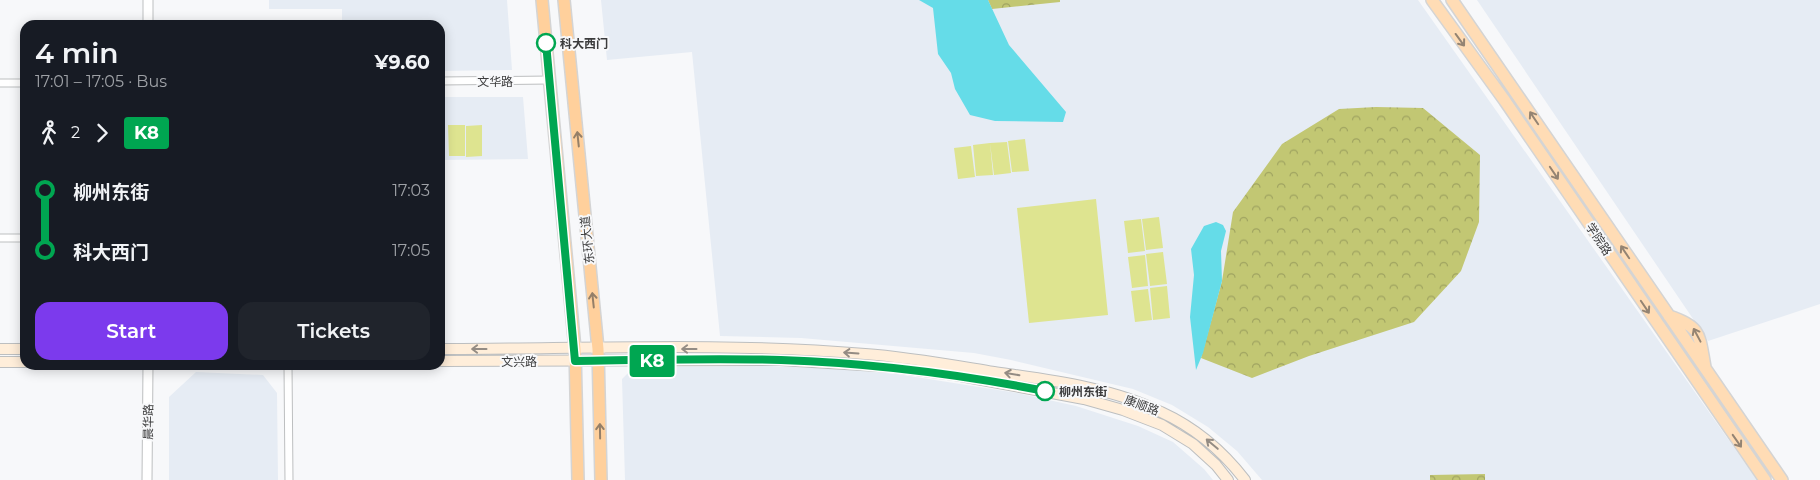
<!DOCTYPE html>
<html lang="en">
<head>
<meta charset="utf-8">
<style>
  :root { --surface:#171b24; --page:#20242c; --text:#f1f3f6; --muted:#9ea1a6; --accent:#7c3aed }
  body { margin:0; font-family:Montserrat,"Noto Sans SC",sans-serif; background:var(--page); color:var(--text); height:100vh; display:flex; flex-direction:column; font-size:19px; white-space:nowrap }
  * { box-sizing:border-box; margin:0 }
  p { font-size:16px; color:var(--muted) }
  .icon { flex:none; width:28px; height:28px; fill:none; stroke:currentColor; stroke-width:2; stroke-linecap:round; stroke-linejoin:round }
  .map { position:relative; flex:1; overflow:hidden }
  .details { position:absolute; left:20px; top:20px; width:425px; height:350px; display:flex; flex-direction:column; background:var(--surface); border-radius:15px; box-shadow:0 2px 12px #0003 }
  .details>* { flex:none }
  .badge { padding:0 10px; border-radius:4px; font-size:18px; line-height:32px }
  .map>.badge { position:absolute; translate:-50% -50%; box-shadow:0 0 0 2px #fff }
  .legs { display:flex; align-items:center; gap:8px; height:55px; padding:0 15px; font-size:16px }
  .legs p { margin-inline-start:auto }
  .overview { display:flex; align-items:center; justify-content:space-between; height:85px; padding:0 15px }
  h1 { font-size:28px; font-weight:600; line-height:38px }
  .action { display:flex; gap:10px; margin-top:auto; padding:10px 15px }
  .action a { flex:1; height:58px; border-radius:15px; background:var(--accent); color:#fff; font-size:20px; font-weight:600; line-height:58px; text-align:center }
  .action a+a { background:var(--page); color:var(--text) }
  ul { padding:0 15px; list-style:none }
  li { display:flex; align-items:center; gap:18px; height:60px; font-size:19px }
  li i { display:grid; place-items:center; width:8px; height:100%; margin:0 6px; background:currentColor }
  li i::after { content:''; width:12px; height:12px; margin:-6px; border:4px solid; border-radius:50%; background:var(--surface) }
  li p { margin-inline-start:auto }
  li:first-child i { background:linear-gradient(#0000 50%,currentColor 0) }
  li:last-child i { background:linear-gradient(currentColor 50%,#0000 0) }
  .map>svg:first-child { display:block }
  .built { fill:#e6ecf4 }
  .green { fill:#dee490 }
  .forest { fill:url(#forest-crowns) }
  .water { fill:#65dce8 }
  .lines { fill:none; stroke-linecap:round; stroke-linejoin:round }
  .minor-casing { stroke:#bdbfc0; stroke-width:9 }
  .tertiary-casing { stroke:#bdbfc0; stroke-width:11 }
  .secondary-casing { stroke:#bdbfc0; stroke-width:12 }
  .primary-casing { stroke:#d4d4d4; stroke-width:14 }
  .trunk-casing { stroke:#d4d4d4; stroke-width:14 }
  .minor { stroke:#fff; stroke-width:7 }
  .tertiary { stroke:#fff; stroke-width:9 }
  .secondary { stroke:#ffeeda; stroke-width:10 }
  .primary { stroke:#ffdcb5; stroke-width:11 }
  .trunk { stroke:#ffd09c; stroke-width:11 }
  .oneway { stroke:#948473 }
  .oneway2 { stroke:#947f68 }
  .oneway3 { stroke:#948c84 }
  .line-1-casing { stroke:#fff; stroke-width:11 }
  .line-1 { stroke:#00a651; stroke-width:8 }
  .stop-1-dot { fill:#fff; stroke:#00a651; stroke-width:2.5 }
  .labels { text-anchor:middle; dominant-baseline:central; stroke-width:4; stroke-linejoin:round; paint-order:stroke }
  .stop-label { font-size:12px; font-weight:bold; fill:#3c3c3d; stroke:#f7f8fa; text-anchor:start }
  .street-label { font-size:12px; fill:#3c3c3d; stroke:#f7f8fa }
</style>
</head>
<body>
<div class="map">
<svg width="1820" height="480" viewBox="0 0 1820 480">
  <defs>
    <pattern id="forest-crowns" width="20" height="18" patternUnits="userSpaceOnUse" patternTransform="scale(1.25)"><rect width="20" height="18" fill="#c2c773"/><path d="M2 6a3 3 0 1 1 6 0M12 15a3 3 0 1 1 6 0" fill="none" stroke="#9fa360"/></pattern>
  </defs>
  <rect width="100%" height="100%" fill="#f7f8fa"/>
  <!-- built -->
  <path class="built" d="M269,0h238l5,70 -72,1v-46h-98v-16h-73z
    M601,0h817l339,480h-495l-25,-29 -29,-24 -36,-22 -39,-16 -122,-29 -37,-7 -173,-15 -81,-2 -28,-284 -85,8z
    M1477,0h343v304l-112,37z
    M440,97h83l5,62 -88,1z
    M771,366l68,3 58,5 120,19 59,13 62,20 35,16 31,27 9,11h-588l-3,-101 12,-12z
    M196,372l67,3 14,18 1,87h-109v-83z"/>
  <!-- green -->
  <path class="green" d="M448,125h17v31h-16z
    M482,125v31l-16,1v-31z
    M1025,139l4,32 -17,1 -4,-31z
    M1007,142l4,31 -17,2 -4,-32z
    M990,143l3,32 -17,1 -3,-31z
    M971,146l4,31 -17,2 -4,-31z
    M1096,199l12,116 -79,8 -12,-115z
    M1159,217l4,31 -17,2 -4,-31z
    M1141,219l4,32 -17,2 -4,-32z
    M1163,252l4,32 -17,2 -4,-32z
    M1145,255l3,31 -16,2 -4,-31z
    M1167,286l3,32 -17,2 -3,-32z
    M1148,289l4,31 -17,2 -4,-31z"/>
  <!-- forest -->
  <path class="forest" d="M988,0h72v2l-68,7z
    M1376,107l47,1 57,47 -1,67 -18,49 -47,51 -105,34 -57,22 -51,-20 21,-77 11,-69 49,-68 57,-35z
    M1485,474v6h-55v-5z"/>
  <!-- water -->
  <path class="water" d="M919,0h69l21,45 57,67 -3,10 -68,-1 -25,-6 -15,-26 -4,-16 -13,-19 -5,-46z
    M1216,222l7,3 3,6 -5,20 1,30 -19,72 -7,17 -6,-53 4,-42 -3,-26 13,-23z"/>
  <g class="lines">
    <defs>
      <path id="minor" d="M440,81l110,-1
        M0,83h25
        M0,238h25
        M288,365l1,115"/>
      <path id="tertiary" d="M148,0v25
        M147,480l1,-115"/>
      <path id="secondary" d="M0,349h25
        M440,349c140,0 285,-7 425,5 43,3 86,11 129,18 55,8 117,15 167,40 35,16 61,38 84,68
        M440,361l340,-1 113,7 62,8 129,24 39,11 39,15 31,19 23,21 12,15
        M0,362h25"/>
      <path id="primary" d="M1432,0l73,101 260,379
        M1452,0l330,480
        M1669,316c33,11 30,19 36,51"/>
      <path id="trunk" d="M542,0l33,349 3,131
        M564,0l34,349 3,131"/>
    </defs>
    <!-- minor casing -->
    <use href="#minor" class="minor-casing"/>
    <!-- tertiary casing -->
    <use href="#tertiary" class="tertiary-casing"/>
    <!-- secondary casing -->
    <use href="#secondary" class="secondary-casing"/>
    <!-- primary casing -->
    <use href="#primary" class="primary-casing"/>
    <!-- trunk casing -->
    <use href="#trunk" class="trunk-casing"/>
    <!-- minor -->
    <use href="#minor" class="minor"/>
    <!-- tertiary -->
    <use href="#tertiary" class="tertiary"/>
    <!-- secondary -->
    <use href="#secondary" class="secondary"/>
    <!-- primary -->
    <use href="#primary" class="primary"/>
    <!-- trunk -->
    <use href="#trunk" class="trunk"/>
  </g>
  <!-- one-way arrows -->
  <defs><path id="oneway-shaft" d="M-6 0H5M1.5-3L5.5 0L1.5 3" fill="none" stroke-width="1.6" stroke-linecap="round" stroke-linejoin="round" transform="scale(1.25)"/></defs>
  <g class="oneway">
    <use href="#oneway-shaft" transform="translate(1460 40) rotate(54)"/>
    <use href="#oneway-shaft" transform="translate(1534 118) rotate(-124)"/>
    <use href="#oneway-shaft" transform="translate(1554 173) rotate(56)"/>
    <use href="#oneway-shaft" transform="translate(1625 252) rotate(-124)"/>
    <use href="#oneway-shaft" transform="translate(1645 307) rotate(56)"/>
    <use href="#oneway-shaft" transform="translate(1697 335) rotate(-118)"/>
    <use href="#oneway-shaft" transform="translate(1737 441) rotate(55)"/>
  </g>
  <g class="oneway2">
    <use href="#oneway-shaft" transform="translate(578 139) rotate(-96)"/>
    <use href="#oneway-shaft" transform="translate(593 300) rotate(-96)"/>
    <use href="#oneway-shaft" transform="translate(600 431) rotate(-91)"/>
  </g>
  <g class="oneway3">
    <use href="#oneway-shaft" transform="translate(479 349) rotate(180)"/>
    <use href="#oneway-shaft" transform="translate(689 349) rotate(180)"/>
    <use href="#oneway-shaft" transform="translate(851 353) rotate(-176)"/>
    <use href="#oneway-shaft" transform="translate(1012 374) rotate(-171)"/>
    <use href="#oneway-shaft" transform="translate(1212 444) rotate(-140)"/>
  </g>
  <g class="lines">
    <defs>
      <path id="line-1" d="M546,43l29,318c69,-1 138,-3 206,-1 89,3 177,14 264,31"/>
    </defs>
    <!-- line-1 casing -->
    <use href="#line-1" class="line-1-casing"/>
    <!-- line-1 -->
    <use href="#line-1" class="line-1"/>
  </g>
  <!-- markers -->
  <g class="stop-1-dot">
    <circle cx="546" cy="43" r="9"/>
    <circle cx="1045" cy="391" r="9"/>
  </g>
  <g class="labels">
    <!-- stop labels -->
    <g class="stop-label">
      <text x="560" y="43">科大西门</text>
      <text x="1059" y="391">柳州东街</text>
    </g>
    <!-- street labels -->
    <g class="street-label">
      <text x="495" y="81">文华路</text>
      <text transform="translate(1599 239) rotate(56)">学院路</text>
      <text transform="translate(587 240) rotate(-96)">东环大道</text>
      <text x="519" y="361">文兴路</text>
      <text transform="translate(1142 405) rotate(20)">康顺路</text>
      <text transform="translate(148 422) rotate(-89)">晨华路</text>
    </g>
  </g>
</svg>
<b class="badge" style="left:652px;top:361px;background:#00a651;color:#fff">K8</b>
<section class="details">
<div class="overview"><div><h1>4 min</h1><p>17:01 – 17:05 · Bus</p></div><b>¥9.60</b></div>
<div class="legs"><svg class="icon" aria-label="walk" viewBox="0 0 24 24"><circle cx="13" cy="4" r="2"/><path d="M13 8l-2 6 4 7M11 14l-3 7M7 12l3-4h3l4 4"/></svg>2<svg class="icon" aria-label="forward" viewBox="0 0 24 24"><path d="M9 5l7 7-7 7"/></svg><b class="badge" style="background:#00a651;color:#fff">K8</b></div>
<ul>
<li><i style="color:#00a651"></i><b>柳州东街</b><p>17:03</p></li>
<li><i style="color:#00a651"></i><b>科大西门</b><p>17:05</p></li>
</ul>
<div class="action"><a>Start</a><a>Tickets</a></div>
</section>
</div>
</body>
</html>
